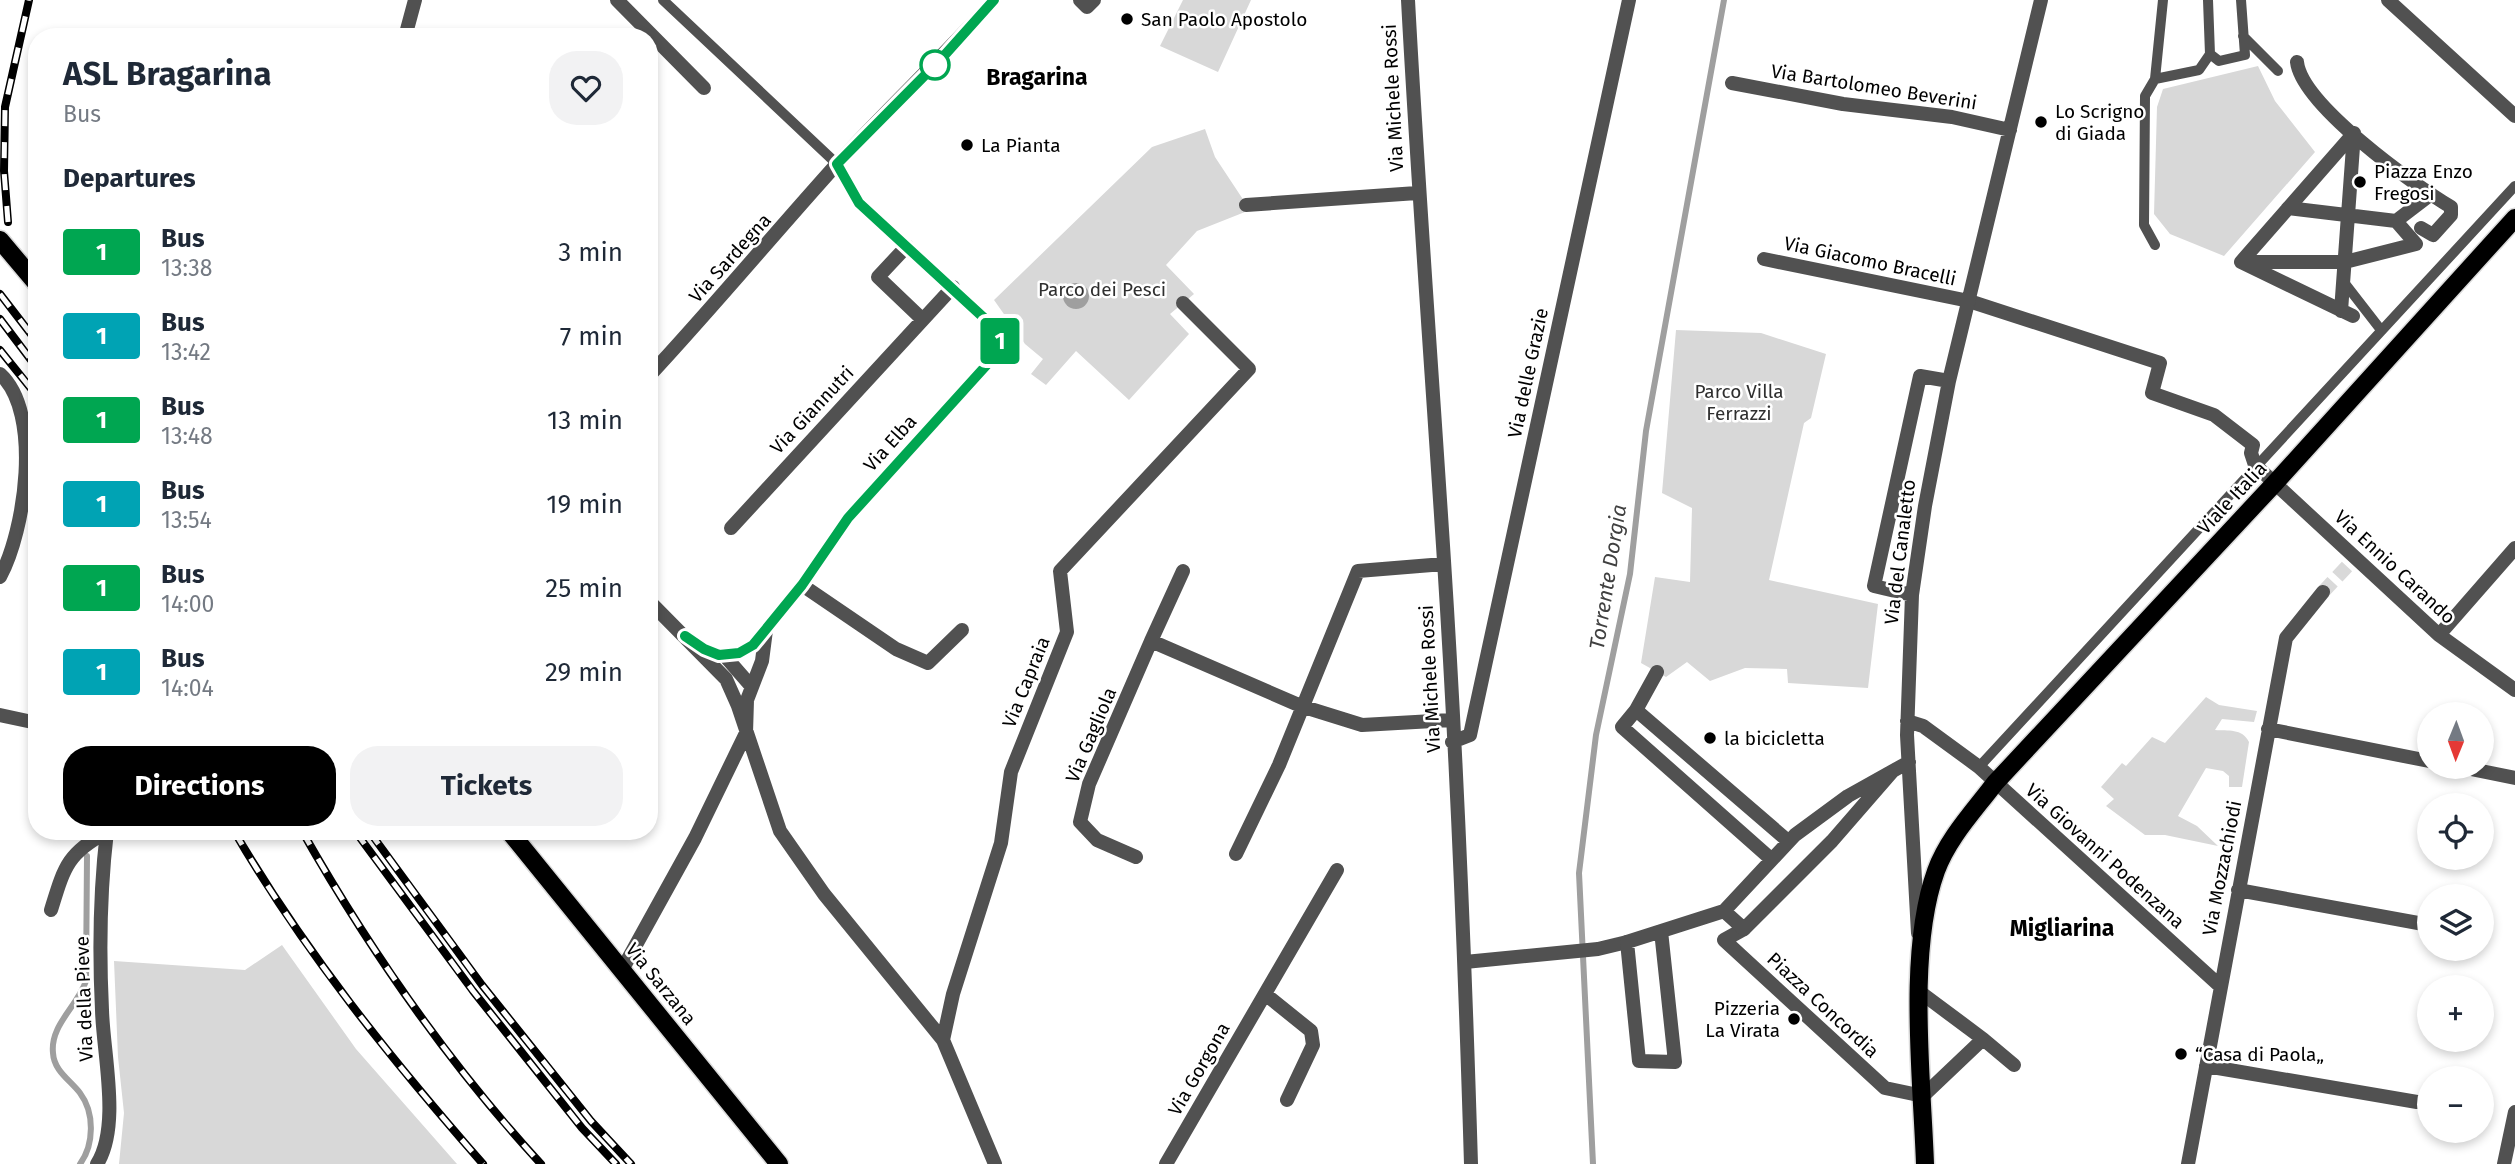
<!DOCTYPE html>
<html lang="en">
<head>
<meta charset="utf-8">
<style>
  :root { --surface:#fff; --page:#f2f2f3; --text:#1f2937; --muted:#747a83; --accent:#000 }
  body { margin:0; font-family:"Fira Sans",sans-serif; background:var(--page); color:var(--text); height:100vh; display:flex; flex-direction:column; font-size:26px; white-space:nowrap }
  * { box-sizing:border-box; margin:0 }
  p { font-size:23px; color:var(--muted) }
  .icon { flex:none; width:38px; height:38px; fill:none; stroke:currentColor; stroke-width:2; stroke-linecap:round; stroke-linejoin:round }
  .map { position:relative; flex:1; overflow:hidden }
  .sheet { position:absolute; left:28px; top:28px; width:630px; height:812px; display:flex; flex-direction:column; background:var(--surface); border-radius:28px; box-shadow:0 4px 10px #0003 }
  .sheet>* { flex:none }
  .badge { padding:0 14px; border-radius:5px; font-size:24px; line-height:46px }
  .needle { width:46px; rotate:181deg }
  .fabs { position:absolute; left:2417px; top:702px; display:grid; gap:14px }
  .fabs a { display:grid; place-items:center; width:77px; height:77px; border-radius:50%; background:var(--surface); box-shadow:0 4px 10px #0003; font-size:35px }
  .map>.badge { position:absolute; translate:-50% -50%; box-shadow:0 0 0 4px #fff }
  h2 { padding:0 35px; font-size:26px; line-height:63px }
  .round { display:grid; place-items:center; flex:none; width:74px; height:74px; border-radius:28px; background:var(--page) }
  .overview { display:flex; align-items:center; justify-content:space-between; height:119px; padding:0 35px }
  h1 { font-size:33px; font-weight:700; line-height:52px }
  .action { display:flex; gap:14px; margin-top:auto; padding:14px 35px }
  .action a { flex:1; height:80px; border-radius:28px; background:var(--accent); color:#fff; font-size:28px; font-weight:700; line-height:80px; text-align:center }
  .action a+a { background:var(--page); color:var(--text) }
  ul { padding:0; list-style:none }
  li { display:flex; align-items:center; gap:21px; height:84px; padding:0 35px }
  li div { flex:1 }
  li b { display:block; font-size:26px }
  li em { font-style:normal }
  li .badge { min-width:77px; font-weight:700; text-align:center }
  .map>svg:first-child { display:block }
  .green { fill:#d8d8d8 }
  .water { fill:#9f9f9f }
  .lines { fill:none; stroke-linecap:round; stroke-linejoin:round }
  .stream { stroke:#9f9f9f; stroke-width:6 }
  .minor-tunnel { stroke:#d9d9d9; stroke-width:14; stroke-dasharray:14 7; stroke-linecap:butt }
  .primary-casing { stroke:#dbdbdb; stroke-width:21 }
  .service { stroke:#515151; stroke-width:10 }
  .pedestrian { stroke:#515151; stroke-width:14 }
  .minor { stroke:#515151; stroke-width:14 }
  .primary { stroke:#000; stroke-width:18 }
  .rail-casing { stroke:#000; stroke-width:8 }
  .rail { stroke:#fff; stroke-width:5; stroke-dasharray:16; stroke-linecap:butt }
  .line-casing { stroke:#fff; stroke-width:16 }
  .line { stroke:#00a651; stroke-width:10 }
  .poi-dot { fill:#000; stroke:#fff; stroke-width:2.5 }
  .stop-dot { fill:#fff; stroke:#00a651; stroke-width:3.5 }
  .labels { text-anchor:middle; dominant-baseline:central; stroke-width:5; stroke-linejoin:round; paint-order:stroke }
  .poi-label { font-size:19px; fill:#000; stroke:#fff; text-anchor:start }
  .street-label { font-size:19px; fill:#000; stroke:#fff }
  .park-label { font-size:19px; fill:#2f2f2f; stroke:#fff }
  .water-label { font-size:21px; font-style:italic; fill:#404040; stroke:#fff }
  .quarter-label { font-size:23px; font-weight:bold; fill:#000; stroke:#fff }
</style>
</head>
<body>
<div class="map">
<svg width="2515" height="1164" viewBox="0 0 2515 1164">
  <rect width="100%" height="100%" fill="#fff"/>
  <!-- green -->
  <path class="green" d="M1183,0h68l-33,72 -58,-26z
    M2258,66l17,35 40,51 -91,104 -54,-22 -16,-20 3,-107 6,-18z
    M1205,129l10,28 35,53 -53,21 -31,34 28,29 -24,20 19,20 -60,66 -53,-49 -30,34 -15,-11 12,-15 -18,-15 -31,-44 158,-153z
    M1676,330l85,3 65,21 -15,64 -7,5 -35,157 109,24 -10,84 -80,-5 -1,-14 -42,-1 -35,13 -23,-19 -21,15 -25,-14 14,-86 35,5 2,-74 -30,-15z
    M2206,697l13,8 38,6 -3,11 -32,-3 -7,11c13,1 27,-2 34,12l-7,45h-13v-11l-6,-5 -17,-3 -28,48 19,10 21,20 -53,-11h-20l-39,-29 8,-7 -13,-12 21,-24 4,3 26,-29 13,6z
    M282,945l74,104 101,115h-338l5,-51 -6,-56 -4,-96 131,9z"/>
  <!-- water -->
  <path class="water" d="M1063 296a13 13 0 1 1 26 0a13 13 0 1 1-26 0Z"/>
  <g class="lines">
    <!-- stream -->
    <path class="stream" d="M80,1164c14,-19 15,-51 0,-71 -10,-13 -26,-22 -27,-40 -3,-28 24,-46 33,-72l1,-125
      M1593,1164l-14,-291 17,-138 34,-161 16,-143 78,-431"/>
    <!-- minor-tunnel -->
    <path class="minor-tunnel" d="M2323,592l32,-34"/>
    <defs>
      <path id="primary" d="M0,240l37,44
        M509,831l270,333
        M1925,1164c-3,-85 -18,-213 11,-293 12,-33 38,-60 59,-88l280,-300 240,-265"/>
    </defs>
    <!-- primary casing -->
    <use href="#primary" class="primary-casing"/>
    <!-- service -->
    <path class="service" d="M663,0l174,164
      M2163,0l-8,79 44,-9 11,-16
      M2208,0l2,54 9,7 26,-6 -4,-55
      M2243,36l35,35
      M2155,79l-10,17 -1,129 11,20
      M2343,281l38,49
      M1979,767l536,-581"/>
    <!-- pedestrian -->
    <path class="pedestrian" d="M1080,0l7,7 7,-7
      M2297,62c5,43 117,123 154,145v8l-18,20 -12,-7
      M2288,208l108,13
      M2244,262h101l71,-18 -20,-23 34,-26
      M1969,301l191,62 -8,30 62,22 39,30 -2,8 4,12
      M2341,311l13,-178
      M2353,316l-112,-54 113,-129
      M1744,929l-20,11 161,148 38,8
      M1465,962l133,-13 29,-7"/>
    <!-- minor -->
    <path class="minor" d="M617,0l87,88
      M1408,0c10,187 24,374 36,561 13,201 21,402 27,603
      M2388,0l127,116
      M405,37l10,-37
      M1732,83l111,21 109,13 58,13
      M1246,205l171,-12
      M907,246l-29,31 44,42
      M1764,259l205,42
      M0,374c43,39 25,157 0,203
      M649,376c64,-69 124,-141 187,-211 51,-56 107,-108 158,-165
      M2255,465l184,170 76,55
      M731,528l222,-241
      M802,585l94,64 32,14 34,-33
      M1912,595l-38,-9 46,-210 29,5
      M649,601l77,78 12,27 42,125 44,63 119,146 52,124
      M2439,635l76,-87
      M685,636l18,13 16,6 20,-2 14,-8 49,-60 46,-67 154,-170 -6,-19 -137,-126 -22,-39
      M1151,641l32,-70
      M724,655l27,31
      M1636,710l21,-38
      M0,715l37,8
      M1907,721l16,5 56,41 241,219
      M2268,729l161,32
      M1452,742l18,-7 159,-735
      M2456,766l59,12
      M1892,772l-60,69 -88,88 -20,-18 71,-76 53,-39 61,-34
      M1236,854l43,-89 79,-194 86,-7
      M1136,857l-39,-17 -17,-18 9,-38 62,-143 150,65 61,19 89,-5
      M1771,859l-149,-132 14,-17 152,131
      M2238,890l191,35
      M51,910c13,-42 16,-57 56,-78
      M1661,931l14,131 -36,-1 -12,-119 97,-31
      M1918,933l-11,-198 5,-140 13,-89 24,-125 92,-381
      M622,970l73,-132 51,-105 1,-33 15,-39 4,-31
      M1920,992l63,47 -60,57
      M1265,994l46,37 2,14 -26,55
      M1983,1039l31,26
      M943,1040l10,-46 48,-151 10,-71 56,-140 -7,-61 189,-202 -66,-66
      M2206,1066l211,36
      M97,1164c24,-38 6,-111 5,-154 -3,-60 -2,-120 5,-179
      M1166,1164l171,-294
      M2188,1164l98,-526 37,-46
      M2504,1164l11,-52"/>
    <!-- primary -->
    <use href="#primary" class="primary"/>
    <defs>
      <path id="rail" d="M8,222l-4,-51 1,-64 24,-107
        M0,294l37,48
        M0,319l37,49
        M0,350l37,46
        M234,831c70,120 157,228 249,333
        M302,831c67,118 147,233 239,333
        M355,831l118,160 109,137 34,36
        M369,831l113,154 109,136 40,43"/>
    </defs>
    <!-- rail casing -->
    <use href="#rail" class="rail-casing"/>
    <!-- rail -->
    <use href="#rail" class="rail"/>
  </g>
  <g class="lines">
    <defs>
      <path id="line" d="M685,636l19,13 15,6 20,-2 14,-8 49,-60 46,-67 154,-170 -6,-19 -137,-126 -22,-39 105,-106 52,-58"/>
    </defs>
    <!-- line casing -->
    <use href="#line" class="line-casing"/>
    <!-- line -->
    <use href="#line" class="line"/>
  </g>
  <!-- markers -->
  <g class="poi-dot">
    <circle cx="1127" cy="19" r="7"/>
    <circle cx="2041" cy="122" r="7"/>
    <circle cx="967" cy="145" r="7"/>
    <circle cx="2360" cy="182" r="7"/>
    <circle cx="1710" cy="738" r="7"/>
    <circle cx="1794" cy="1019" r="7"/>
    <circle cx="2181" cy="1054" r="7"/>
  </g>
  <circle class="stop-dot" cx="935" cy="65" r="14"/>
  <g class="labels">
    <!-- poi labels -->
    <g class="poi-label">
      <text x="1141" y="19">San Paolo Apostolo</text>
      <text x="2055" y="111">Lo Scrigno<tspan x="2055" dy="22">di Giada</tspan></text>
      <text x="981" y="145">La Pianta</text>
      <text x="2374" y="171">Piazza Enzo<tspan x="2374" dy="22">Fregosi</tspan></text>
      <text x="1724" y="738">la bicicletta</text>
      <text x="1780" y="1008" text-anchor="end">Pizzeria<tspan x="1780" dy="22">La Virata</tspan></text>
      <text x="2195" y="1054">“Casa di Paola„</text>
    </g>
    <!-- street labels -->
    <g class="street-label">
      <text transform="translate(1874 87) rotate(9)">Via Bartolomeo Beverini</text>
      <text transform="translate(1393 98) rotate(-93)">Via Michele Rossi</text>
      <text transform="translate(730 258) rotate(-48)">Via Sardegna</text>
      <text transform="translate(1870 261) rotate(12)">Via Giacomo Bracelli</text>
      <text transform="translate(1528 373) rotate(-78)">Via delle Grazie</text>
      <text transform="translate(812 410) rotate(-47)">Via Giannutri</text>
      <text transform="translate(890 443) rotate(-48)">Via Elba</text>
      <text transform="translate(2232 498) rotate(-47)">Viale Italia</text>
      <text transform="translate(1900 552) rotate(-83)">Via del Canaletto</text>
      <text transform="translate(2395 567) rotate(43)">Via Ennio Carando</text>
      <text transform="translate(1430 679) rotate(-93)">Via Michele Rossi</text>
      <text transform="translate(1026 682) rotate(-68)">Via Capraia</text>
      <text transform="translate(1091 735) rotate(-67)">Via Gagliola</text>
      <text transform="translate(2105 856) rotate(42)">Via Giovanni Podenzana</text>
      <text transform="translate(2222 868) rotate(-79)">Via Mozzachiodi</text>
      <text transform="translate(661 984) rotate(51)">Via Sarzana</text>
      <text transform="translate(84 999) rotate(-92)">Via della Pieve</text>
      <text transform="translate(1823 1005) rotate(43)">Piazza Concordia</text>
      <text transform="translate(1199 1069) rotate(-60)">Via Gorgona</text>
    </g>
    <!-- park labels -->
    <g class="park-label">
      <text x="1102" y="289">Parco dei Pesci</text>
      <text x="1739" y="391">Parco Villa<tspan x="1739" dy="22">Ferrazzi</tspan></text>
    </g>
    <!-- water labels -->
    <g class="water-label">
      <text transform="translate(1608 577) rotate(-81)">Torrente Dorgia</text>
    </g>
    <!-- quarter labels -->
    <g class="quarter-label">
      <text x="1037" y="77">Bragarina</text>
      <text x="2062" y="928">Migliarina</text>
    </g>
  </g>
</svg>
<div class="fabs">
<a><svg class="needle" viewBox="-14 -14 28 28"><path d="M0-13l5 13h-10z" fill="#e53935"/><path d="M0 13l5-13h-10z" fill="#747a83"/></svg></a>
<a><svg class="icon" aria-label="locate" viewBox="0 0 24 24"><circle cx="12" cy="12" r="6"/><path d="M12 2v4M12 18v4M2 12h4M18 12h4"/></svg></a>
<a><svg class="icon" aria-label="layers" viewBox="0 0 24 24"><path d="M12 4l9 5-9 5-9-5zM3 14l9 5 9-5"/></svg></a>
<a>+</a>
<a>−</a>
</div>
<b class="badge" style="left:1000px;top:341px;background:#00a651;color:#fff">1</b>
<section class="sheet">
<div class="overview"><div><h1>ASL Bragarina</h1><p>Bus</p></div><a class="round"><svg class="icon" aria-label="heart" viewBox="0 0 24 24"><path d="M12 20l-8-8c-3-5 5-10 8-4 3-6 11-1 8 4z"/></svg></a></div>
<h2>Departures</h2>
<ul>
<li><span class="badge" style="background:#00a651;color:#fff">1</span><div><b>Bus</b><p>13:38</p></div><em>3 min</em></li>
<li><span class="badge" style="background:#00a3b4;color:#fff">1</span><div><b>Bus</b><p>13:42</p></div><em>7 min</em></li>
<li><span class="badge" style="background:#00a651;color:#fff">1</span><div><b>Bus</b><p>13:48</p></div><em>13 min</em></li>
<li><span class="badge" style="background:#00a3b4;color:#fff">1</span><div><b>Bus</b><p>13:54</p></div><em>19 min</em></li>
<li><span class="badge" style="background:#00a651;color:#fff">1</span><div><b>Bus</b><p>14:00</p></div><em>25 min</em></li>
<li><span class="badge" style="background:#00a3b4;color:#fff">1</span><div><b>Bus</b><p>14:04</p></div><em>29 min</em></li>
</ul>
<div class="action"><a>Directions</a><a>Tickets</a></div>
</section>
</div>
</body>
</html>
